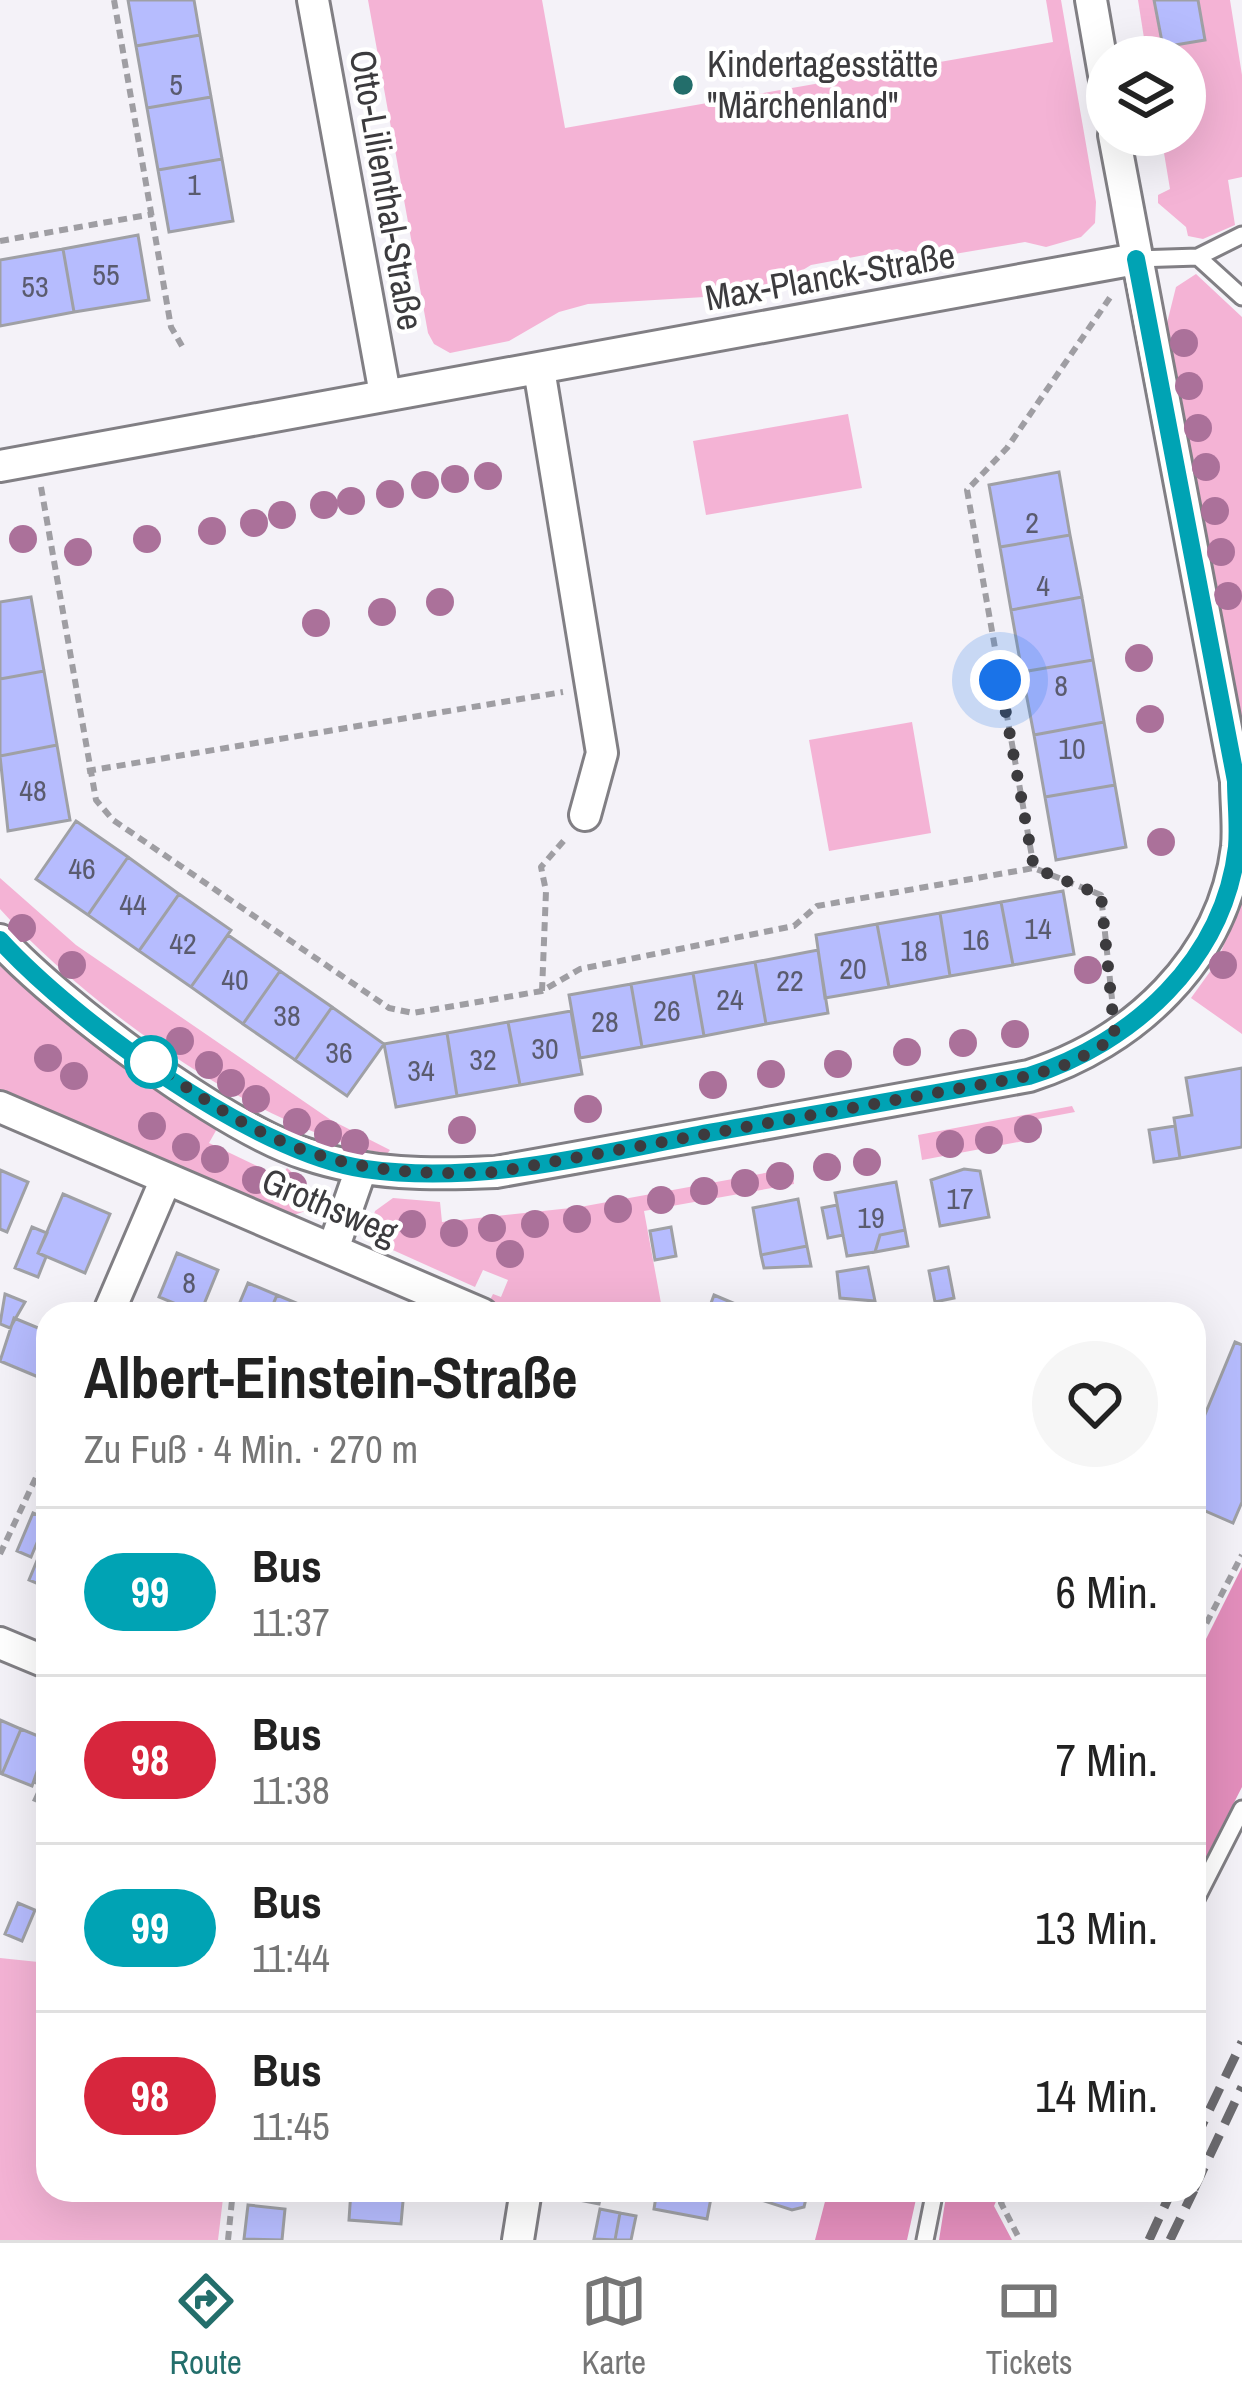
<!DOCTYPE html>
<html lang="de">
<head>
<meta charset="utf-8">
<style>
  :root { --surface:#fff; --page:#f6f6f6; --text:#222; --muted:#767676; --line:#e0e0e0; --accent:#236e6b }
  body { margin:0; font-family:"Archivo Narrow",sans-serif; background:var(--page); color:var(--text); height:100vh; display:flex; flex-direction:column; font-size:45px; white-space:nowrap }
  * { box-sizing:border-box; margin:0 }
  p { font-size:39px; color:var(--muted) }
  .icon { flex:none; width:66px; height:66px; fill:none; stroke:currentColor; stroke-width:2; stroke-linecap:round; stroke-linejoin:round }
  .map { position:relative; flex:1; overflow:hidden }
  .sheet { position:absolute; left:36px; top:1302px; width:1170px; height:900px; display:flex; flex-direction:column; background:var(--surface); border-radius:36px; box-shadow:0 12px 48px #0002 }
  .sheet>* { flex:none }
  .badge { padding:0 24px; border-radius:39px; font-size:42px; line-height:78px }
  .fabs { position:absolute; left:1086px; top:36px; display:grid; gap:24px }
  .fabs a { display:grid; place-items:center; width:120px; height:120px; border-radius:50%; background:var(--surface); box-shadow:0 12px 48px #0002; font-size:60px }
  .you { position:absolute; width:60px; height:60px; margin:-30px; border:9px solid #fff; border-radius:50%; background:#1a73e8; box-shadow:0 0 0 18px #1a73e833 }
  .map>.badge { position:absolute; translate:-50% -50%; box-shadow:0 0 0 6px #fff }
  .round { display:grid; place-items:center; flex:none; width:126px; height:126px; border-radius:63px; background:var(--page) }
  .overview { display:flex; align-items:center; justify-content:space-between; height:204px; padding:0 48px }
  h1 { font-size:57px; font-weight:700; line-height:90px }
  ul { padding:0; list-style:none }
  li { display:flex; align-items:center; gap:36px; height:168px; padding:0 48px; border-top:3px solid var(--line) }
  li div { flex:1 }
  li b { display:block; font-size:45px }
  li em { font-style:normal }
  li .badge { min-width:132px; font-weight:700; text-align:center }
  .menu { display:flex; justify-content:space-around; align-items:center; height:168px; border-top:3px solid var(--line); background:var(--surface); font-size:33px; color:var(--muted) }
  .menu a { display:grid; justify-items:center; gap:6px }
  .menu .on { color:var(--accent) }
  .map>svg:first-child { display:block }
  .green { fill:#f4b3d5 }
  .forest { fill:#e38ebc }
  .building { fill:#b6bcfe; stroke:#9fa0a5; stroke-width:3 }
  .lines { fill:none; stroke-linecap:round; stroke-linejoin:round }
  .lane-casing { stroke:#817f84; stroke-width:21 }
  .street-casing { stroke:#817f84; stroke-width:36 }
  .path { stroke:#9f9ea3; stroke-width:6; stroke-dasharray:9 6; stroke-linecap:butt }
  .lane { stroke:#fff; stroke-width:15 }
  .street { stroke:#fff; stroke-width:30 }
  .rail { stroke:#6d6c70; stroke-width:9; stroke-dasharray:24 12; stroke-linecap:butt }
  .tree { fill:#ab719a }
  .line-casing { stroke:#fff; stroke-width:27 }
  .line { stroke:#00a3b4; stroke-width:18 }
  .walk { stroke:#3c3b3e; stroke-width:12; stroke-dasharray:0 21.6 }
  .poi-dot { fill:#236e6b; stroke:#fff; stroke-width:4.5 }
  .stop-dot { fill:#fff; stroke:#00a3b4; stroke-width:6 }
  .labels { text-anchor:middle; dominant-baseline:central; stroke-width:9; stroke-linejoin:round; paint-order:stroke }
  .number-label { font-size:30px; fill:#5a5b6e }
  .poi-label { font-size:36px; fill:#3c3b3e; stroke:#fff; text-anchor:start }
  .street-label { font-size:36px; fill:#3c3b3e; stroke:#fff }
</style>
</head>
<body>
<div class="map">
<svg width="1242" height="2240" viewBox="0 0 1242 2240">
  <rect width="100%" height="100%" fill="#f4f2f8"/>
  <!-- green -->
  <path class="green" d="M368,0h174l23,128 488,-86 -7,-42h15l35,202 -1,21 -14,14 -35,10 -21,-5 -100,17 -28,-10 -86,16 -31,19 -42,11 -150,9 -29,8 -50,29 -59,12 -16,-9 -6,-11z
    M1138,0h92l12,75v102l-14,3 7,45 -32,14 -15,-3 -2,-9 -28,-24v-8l12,-6 -9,-54h24v-78h-38z
    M1196,274l46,43v412l-75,-406 9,-36z
    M848,414l14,74 -156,27 -13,-74z
    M912,722l19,111 -102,18 -20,-111z
    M0,878l76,67 255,175 59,30 -3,4c-129,-24 -300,-148 -387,-245z
    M1242,899v135l-51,-36 26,-36z
    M0,966l69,56 149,105 -9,16 71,34 7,-9 36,31 -3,7 -29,10 -291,-127z
    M1072,1106l3,6 -37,7 2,19 -118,22 -4,-25z
    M792,1168l2,16 -150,27 19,103h-148l-26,-12 4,-8 8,3 7,-17 -25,-10 -8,17 -100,-45 -6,-9 6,-22 18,-13 47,4 2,20 138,-15z
    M0,1958l48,5v227h176l-6,50h-218z"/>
  <!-- forest -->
  <path class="forest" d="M1242,1567v220l-48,94v-218z
    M828,2190h90l-11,50h-92z
    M947,2190h54l-7,16 18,34h-73z"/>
  <!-- building -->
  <path class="building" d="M128,0h66l6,35 -64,11z
    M1154,0h44l7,40 -42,7z
    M200,35l11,62 -64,11 -11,-62z
    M211,97l11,62 -64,11 -11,-62z
    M222,159l11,62 -64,11 -11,-62z
    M138,235l11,65 -75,12 -11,-63z
    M63,249l11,63 -74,14v-66z
    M1059,472l11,63 -70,12 -11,-62z
    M1070,535l12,62 -71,13 -11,-63z
    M31,597l13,74 -44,8v-77z
    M1082,597l11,63 -71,12 -11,-62z
    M1093,660l11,62 -70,13 -12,-63z
    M44,671l13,74 -57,11v-77z
    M1104,722l11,63 -70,12 -11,-62z
    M57,745l13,75 -62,11 -8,-75z
    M1115,785l11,62 -70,13 -11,-63z
    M76,821l52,36 -40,58 -52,-36z
    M128,857l51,37 -40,57 -51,-36z
    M1063,891l11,63 -61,11 -12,-63z
    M179,894l52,36 -40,57 -52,-36z
    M1001,902l12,63 -63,11 -10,-63z
    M940,913l10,63 -61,11 -12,-63z
    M877,924l12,63 -64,11 -9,-63z
    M228,935l52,36 -37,53 -52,-37z
    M818,950l10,63 -62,11 -11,-62z
    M755,962l11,62 -62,12 -11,-63z
    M280,971l52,36 -37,53 -52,-36z
    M693,973l11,63 -62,11 -11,-63z
    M631,984l11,63 -62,11 -11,-63z
    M332,1007l52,37 -37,52 -52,-36z
    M571,1011l11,63 -62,11 -12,-63z
    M508,1022l12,63 -63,11 -10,-63z
    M447,1033l10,63 -61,11 -12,-63z
    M1242,1068v79l-62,11 -6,-40 18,-3 -6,-37z
    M1175,1126l5,32 -26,4 -5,-32z
    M964,1169l16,2 9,46 -49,9 -9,-46z
    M0,1170l28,12 -21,50 -7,-3z
    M896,1182l9,48 -25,5 -5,17 -28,4 -12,-63z
    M63,1194l47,20 -25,59 -47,-20z
    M798,1199l9,47 -46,9 -8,-47z
    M837,1205l6,30 -15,3 -6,-30z
    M32,1227l15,6 -9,20 8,4 -8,20 -23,-9z
    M671,1227l5,29 -21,4 -5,-29z
    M905,1230l3,16 -33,6 5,-17z
    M807,1246l4,20 -47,2 -3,-13z
    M177,1253l41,17 -18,44 -41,-17z
    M868,1267l7,34 -35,-3 -3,-26z
    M948,1267l6,31 -19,4 -6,-31z
    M248,1283l29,12 -8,19h-34z
    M5,1294l20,8 -15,26 -10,-4z
    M277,1295l29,12 -3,7h-34z
    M714,1295l45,19h-52z
    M14,1318l34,14 -5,47 -43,-18z
    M1235,1342l7,3v157l-9,21 -39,-17v-65z
    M33,1513l14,6 -16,38 -14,-6z
    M48,1534v54l-19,-8z
    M0,1720l21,9 -19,45 -2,-1z
    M21,1729l27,11 -16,46 -30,-12z
    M48,1747v59l-14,-6 7,-15 -7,-3z
    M18,1903l17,7 -13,31 -17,-7z
    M351,2190h53l-3,34 -52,-4z
    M565,2190h37l-3,14 -35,-7z
    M657,2190h62l-8,8 -4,21 -53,-10z
    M754,2190h54l-4,17 -12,3 -40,-13z
    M248,2205l37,4 -3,31 -38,-1z
    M600,2209l20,4 -5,27 -21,-1z
    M620,2213l16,3 -5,24h-16z"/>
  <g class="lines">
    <defs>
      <path id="lane" d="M1198,257l44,-22
        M1136,259l62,-2 44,40
        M1194,1903l48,-94
        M925,2240l10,-50"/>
      <path id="street" d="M313,0l72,394
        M1091,0l16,92
        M539,369l63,384 -17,62
        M0,466l1136,-207
        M0,940c60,65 222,187 306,214 62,21 125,21 190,18l533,-96c104,-33 194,-116 208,-229 2,-21 -1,-45 -1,-66l-122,-646
        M0,1107l482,207
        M333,1249l28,-80
        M108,1314l58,-135
        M0,1643l48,20
        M518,2240l8,-50"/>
    </defs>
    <!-- lane casing -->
    <use href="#lane" class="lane-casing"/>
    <!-- street casing -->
    <use href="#street" class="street-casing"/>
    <!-- path -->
    <path class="path" d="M114,0l57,327 11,19
      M0,241l153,-27
      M41,487l55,313 17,20 276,188 24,5 129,-22 38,-22 214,-43 23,-20 217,-38 67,27 11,104
      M87,771l476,-79
      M1034,868l-67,-378 40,-42 104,-152
      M542,991l4,-100 -5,-24 26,-30
      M0,1554l48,-102
      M1194,1621l11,5 37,-71
      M1013,2190l-12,13 19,37
      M228,2240l5,-50"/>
    <!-- lane -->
    <use href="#lane" class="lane"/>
    <!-- street -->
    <use href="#street" class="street"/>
    <!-- rail -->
    <path class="rail" d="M1194,2142l48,-100
      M1194,2189l48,-102
      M1149,2240l23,-50
      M1170,2240l24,-50"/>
  </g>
  <!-- trees -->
  <g class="tree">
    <circle cx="1184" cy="343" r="14"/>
    <circle cx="1189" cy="386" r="14"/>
    <circle cx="1198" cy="428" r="14"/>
    <circle cx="1206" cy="467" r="14"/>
    <circle cx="488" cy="476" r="14"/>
    <circle cx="455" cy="479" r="14"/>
    <circle cx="425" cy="485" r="14"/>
    <circle cx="390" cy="494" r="14"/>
    <circle cx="351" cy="501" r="14"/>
    <circle cx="324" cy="505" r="14"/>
    <circle cx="1215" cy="511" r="14"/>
    <circle cx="282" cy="515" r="14"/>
    <circle cx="254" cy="523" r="14"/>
    <circle cx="212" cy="531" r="14"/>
    <circle cx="23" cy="539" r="14"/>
    <circle cx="147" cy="539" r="14"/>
    <circle cx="78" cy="552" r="14"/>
    <circle cx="1221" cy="552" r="14"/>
    <circle cx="1228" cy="596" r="14"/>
    <circle cx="440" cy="602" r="14"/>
    <circle cx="382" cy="612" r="14"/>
    <circle cx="316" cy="623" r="14"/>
    <circle cx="1139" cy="658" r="14"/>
    <circle cx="1150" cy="719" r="14"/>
    <circle cx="1161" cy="842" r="14"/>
    <circle cx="22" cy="928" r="14"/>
    <circle cx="72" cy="965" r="14"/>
    <circle cx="1223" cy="965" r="14"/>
    <circle cx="1088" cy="970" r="14"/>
    <circle cx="1015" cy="1034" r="14"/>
    <circle cx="180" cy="1041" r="14"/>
    <circle cx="963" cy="1043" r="14"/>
    <circle cx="907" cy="1052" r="14"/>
    <circle cx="48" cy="1058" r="14"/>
    <circle cx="838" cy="1064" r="14"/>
    <circle cx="209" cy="1065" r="14"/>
    <circle cx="771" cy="1074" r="14"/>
    <circle cx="74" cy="1076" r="14"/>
    <circle cx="231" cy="1083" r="14"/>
    <circle cx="713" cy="1085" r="14"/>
    <circle cx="256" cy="1099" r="14"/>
    <circle cx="588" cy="1109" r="14"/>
    <circle cx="297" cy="1122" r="14"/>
    <circle cx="152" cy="1126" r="14"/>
    <circle cx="1028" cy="1129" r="14"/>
    <circle cx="462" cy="1130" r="14"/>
    <circle cx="328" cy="1134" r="14"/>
    <circle cx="989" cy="1140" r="14"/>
    <circle cx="355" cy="1143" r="14"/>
    <circle cx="950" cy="1144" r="14"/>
    <circle cx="186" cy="1147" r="14"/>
    <circle cx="215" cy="1159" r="14"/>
    <circle cx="867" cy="1162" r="14"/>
    <circle cx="827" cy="1167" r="14"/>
    <circle cx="780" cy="1176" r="14"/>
    <circle cx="256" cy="1180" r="14"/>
    <circle cx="745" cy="1183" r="14"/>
    <circle cx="293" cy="1186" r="14"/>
    <circle cx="704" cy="1191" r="14"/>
    <circle cx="661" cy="1200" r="14"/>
    <circle cx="618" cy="1209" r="14"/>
    <circle cx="577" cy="1219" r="14"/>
    <circle cx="412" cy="1224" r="14"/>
    <circle cx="535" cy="1224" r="14"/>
    <circle cx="492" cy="1228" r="14"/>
    <circle cx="454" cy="1233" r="14"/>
    <circle cx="510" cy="1254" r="14"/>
  </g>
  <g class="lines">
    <defs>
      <path id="line" d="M0,940c75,82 254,213 365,229 112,16 223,-13 333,-34 110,-20 221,-38 331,-59 104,-33 195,-116 208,-229 2,-22 -1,-45 -1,-66l-100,-522"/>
    </defs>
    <!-- line casing -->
    <use href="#line" class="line-casing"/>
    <!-- line -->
    <use href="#line" class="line"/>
    <!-- walk -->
    <path class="walk" d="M151,1062c121,89 194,117 345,110l533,-96 42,-13 44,-25 -14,-143 -67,-27 -34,-188"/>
  </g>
  <!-- markers -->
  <circle class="poi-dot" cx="683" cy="85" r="12"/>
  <circle class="stop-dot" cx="151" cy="1062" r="24"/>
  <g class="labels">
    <!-- number labels -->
    <g class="number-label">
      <text x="176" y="84">5</text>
      <text x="194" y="184">1</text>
      <text x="106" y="274">55</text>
      <text x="35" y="286">53</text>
      <text x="1032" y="522">2</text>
      <text x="1043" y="585">4</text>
      <text x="1061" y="685">8</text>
      <text x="1072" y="748">10</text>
      <text x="33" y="790">48</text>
      <text x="82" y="868">46</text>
      <text x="133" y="904">44</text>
      <text x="1038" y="928">14</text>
      <text x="976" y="939">16</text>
      <text x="183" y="943">42</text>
      <text x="914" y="950">18</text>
      <text x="853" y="968">20</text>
      <text x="235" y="979">40</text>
      <text x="790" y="980">22</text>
      <text x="730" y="999">24</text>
      <text x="667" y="1010">26</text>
      <text x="287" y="1015">38</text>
      <text x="605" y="1021">28</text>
      <text x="545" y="1048">30</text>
      <text x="339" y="1052">36</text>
      <text x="483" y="1059">32</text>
      <text x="421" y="1070">34</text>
      <text x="960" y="1198">17</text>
      <text x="871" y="1217">19</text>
      <text x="189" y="1282">8</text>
    </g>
    <!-- poi labels -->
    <g class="poi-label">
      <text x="707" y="64">Kindertagesstätte<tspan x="707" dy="41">"Märchenland"</tspan></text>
    </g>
    <!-- street labels -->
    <g class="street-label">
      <text transform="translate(387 190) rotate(80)">Otto-Lilienthal-Straße</text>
      <text transform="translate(830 276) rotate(-10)">Max-Planck-Straße</text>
      <text transform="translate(330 1206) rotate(23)">Grothsweg</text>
    </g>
  </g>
</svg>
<div class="fabs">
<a><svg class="icon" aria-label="layers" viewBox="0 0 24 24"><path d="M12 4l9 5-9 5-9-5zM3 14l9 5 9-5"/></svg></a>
</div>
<div class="you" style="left:1000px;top:680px"></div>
<section class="sheet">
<div class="overview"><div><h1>Albert-Einstein-Straße</h1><p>Zu Fuß · 4 Min. · 270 m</p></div><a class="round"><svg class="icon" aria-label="heart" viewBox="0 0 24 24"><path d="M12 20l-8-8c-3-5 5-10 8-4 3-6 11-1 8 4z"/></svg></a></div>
<ul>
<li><span class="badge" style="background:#00a3b4;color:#fff">99</span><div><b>Bus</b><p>11:37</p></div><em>6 Min.</em></li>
<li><span class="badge" style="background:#d7263d;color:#fff">98</span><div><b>Bus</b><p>11:38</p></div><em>7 Min.</em></li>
<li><span class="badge" style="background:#00a3b4;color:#fff">99</span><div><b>Bus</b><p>11:44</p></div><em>13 Min.</em></li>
<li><span class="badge" style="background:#d7263d;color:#fff">98</span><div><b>Bus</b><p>11:45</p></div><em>14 Min.</em></li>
</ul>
</section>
</div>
<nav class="menu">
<a class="on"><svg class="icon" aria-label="directions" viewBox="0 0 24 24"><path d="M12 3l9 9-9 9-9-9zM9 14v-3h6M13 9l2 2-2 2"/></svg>Route</a>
<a><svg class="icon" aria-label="map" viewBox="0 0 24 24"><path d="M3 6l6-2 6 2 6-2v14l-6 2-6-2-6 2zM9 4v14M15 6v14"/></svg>Karte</a>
<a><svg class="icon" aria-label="tickets" viewBox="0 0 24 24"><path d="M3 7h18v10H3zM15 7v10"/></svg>Tickets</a>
</nav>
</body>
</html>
